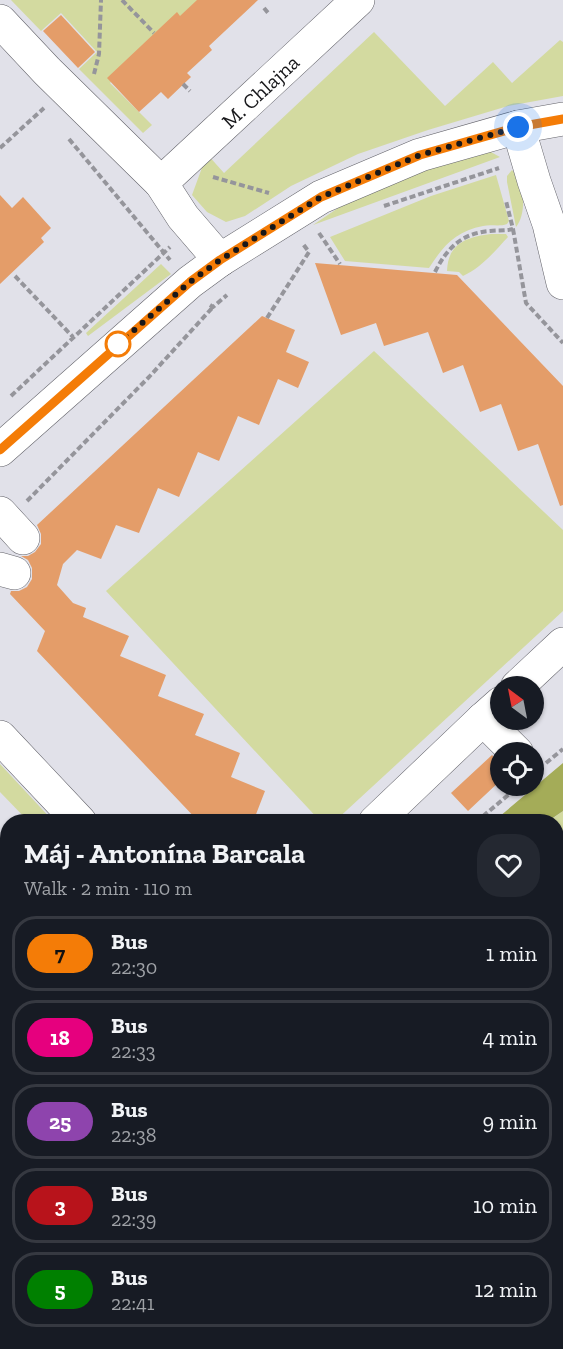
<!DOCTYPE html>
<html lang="en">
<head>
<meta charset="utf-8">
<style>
  :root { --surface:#171b24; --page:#242831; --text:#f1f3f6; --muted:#9ea1a6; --line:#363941 }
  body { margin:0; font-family:"Zilla Slab",serif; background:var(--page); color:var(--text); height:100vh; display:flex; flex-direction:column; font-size:22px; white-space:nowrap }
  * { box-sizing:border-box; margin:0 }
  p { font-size:20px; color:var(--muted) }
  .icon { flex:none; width:33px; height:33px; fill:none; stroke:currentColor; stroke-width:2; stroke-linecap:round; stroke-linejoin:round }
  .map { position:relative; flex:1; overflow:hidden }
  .panel { position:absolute; left:0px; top:814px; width:564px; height:536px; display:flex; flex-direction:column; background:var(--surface); border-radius:24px 24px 0 0; box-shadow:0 2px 4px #0004 }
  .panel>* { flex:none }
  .badge { padding:0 12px; border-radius:20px; font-size:21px; line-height:39px }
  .needle { width:39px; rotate:328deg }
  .controls { position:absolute; left:490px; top:676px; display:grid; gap:12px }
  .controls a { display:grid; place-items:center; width:54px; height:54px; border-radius:50%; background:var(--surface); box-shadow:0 2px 4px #0004; font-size:30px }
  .you { position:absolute; width:30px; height:30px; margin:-15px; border:4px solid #fff; border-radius:50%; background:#1a73e8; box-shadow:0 0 0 9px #1a73e833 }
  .map>.badge { position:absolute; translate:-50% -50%; box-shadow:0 0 0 3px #fff }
  .round { display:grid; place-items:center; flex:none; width:63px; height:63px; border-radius:24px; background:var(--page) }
  .headline { display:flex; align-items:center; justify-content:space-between; height:102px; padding:0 24px }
  h1 { font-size:28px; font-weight:700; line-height:45px }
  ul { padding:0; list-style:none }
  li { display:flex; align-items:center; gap:18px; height:75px; margin:0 12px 9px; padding:0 12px; border:3px solid var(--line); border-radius:24px }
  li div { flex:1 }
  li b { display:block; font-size:22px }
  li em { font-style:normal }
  li .badge { min-width:66px; font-weight:700; text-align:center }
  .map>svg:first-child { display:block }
  .green { fill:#d3daa0 }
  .forest { fill:#a4ac58 }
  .building { fill:#e49d69 }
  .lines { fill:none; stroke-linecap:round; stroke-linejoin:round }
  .minor-casing { stroke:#63636a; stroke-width:34 }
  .path { stroke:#95959b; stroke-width:4; stroke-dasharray:6 3; stroke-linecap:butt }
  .minor { stroke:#fff; stroke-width:33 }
  .line-casing { stroke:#fff; stroke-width:14 }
  .line { stroke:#f47c07; stroke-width:9 }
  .walk { stroke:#17171a; stroke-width:6; stroke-dasharray:0 10.8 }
  .stop-dot { fill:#fff; stroke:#f47c07; stroke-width:3 }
  .labels { text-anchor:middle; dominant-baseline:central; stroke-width:5; stroke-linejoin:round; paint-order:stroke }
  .street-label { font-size:21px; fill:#17171a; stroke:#fff }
</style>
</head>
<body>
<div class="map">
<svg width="563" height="1349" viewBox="0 0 563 1349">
  <rect width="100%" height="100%" fill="#e1e1e9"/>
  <!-- green -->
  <path class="green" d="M11,0h187l-88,83 42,42 -9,8 -64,-64 18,-17 -36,-39 -20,18z
    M374,32l71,74 48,-44 19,21 48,-43 3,2v54l-55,10 -80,24 -70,24 -67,32 -46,30 -19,6 -19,-10 -15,-17 15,-41 17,19z
    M489,151l11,6 -187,68 31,-21 85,-36z
    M512,170c13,11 15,44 4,57l-9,-45v-6z
    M496,175l13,46 -2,3c-8,3 -16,0 -24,2 -27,5 -40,20 -54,42l-84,-7 -15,-24 101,-41z
    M491,234h15l2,3c-14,15 -26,30 -45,39l-4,-4 -12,-1c1,-28 20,-34 44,-37z
    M161,264l10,10 -83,62 -2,-3z
    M374,351l189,179v81l-229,211h-13l-215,-231z
    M0,764l54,58h-25l-29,-30z
    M563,811v201l-6,4 -1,-194h-8z"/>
  <!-- forest -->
  <path class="forest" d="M563,763v48l-16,11h-54z
    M563,1012v337h-563v-332l8,9v316h548v-326z"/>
  <!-- building -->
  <path class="building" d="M197,0h61l-49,46 3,4 -25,23 4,4 -23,22 -7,-7 -22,20 -32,-34 70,-66 3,4z
    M61,15l34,37 -17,16 -35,-37z
    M0,195l12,13 11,-11 28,31 -10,10 3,4 -44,42z
    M315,263l142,12 106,111v119l-3,1 -22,-62 -20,7 -17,-47 -21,8 -17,-47 -20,8 -15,-41 -44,14 -8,-23 -35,12z
    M262,316l33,14 -9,22 23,10 -11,26 -20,-9 -19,46 -21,-9 -19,45 -21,-9 -19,45 -21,-9 -19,45 -23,-8 -15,34 -24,-9 -14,14 -6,21 16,18 13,5 -3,9 46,19 -9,20 46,19 -8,21 46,18 -9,21 45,18 -9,24 34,14 -12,31h-54l-162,-171 8,-20 -35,-37 1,-3h8l8,-4 5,-8v-11l-4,-8 -7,-4h7l7,-4 6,-8v-10l-4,-9z
    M492,755l9,9v16l-33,31 -17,-18z"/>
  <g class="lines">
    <defs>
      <g id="minor">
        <path d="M0,21l47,50 114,112 22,34 37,43"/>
        <path d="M518,127l16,54 15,43 14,59"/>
        <path id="s1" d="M161,183l197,-183"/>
        <path d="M0,450l190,-168 30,-22 101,-63 99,-42 98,-28 45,-8"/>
        <path d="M0,513l23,25"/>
        <path d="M0,569l14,4"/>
        <path d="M517,687l46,-43"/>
        <path d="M501,703l-18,16 34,34"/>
        <path d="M0,737l80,85"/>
        <path d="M375,822l108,-103"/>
        <path d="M0,949l8,8"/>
      </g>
    </defs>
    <!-- minor casing -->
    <use href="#minor" class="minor-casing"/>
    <!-- path -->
    <path class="path" d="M122,0l32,33
      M264,8l5,6
      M94,74l5,-20 2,-54
      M183,84l7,7
      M69,139l101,121
      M0,148l44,-40
      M213,177l56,16
      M384,206l115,-38
      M513,229l13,74 37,40
      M319,233l21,31
      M435,272c12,-24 27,-39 55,-41 8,-1 16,0 23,-2l-7,-28
      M15,276l58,61
      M210,305l3,2 14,-12
      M267,318l42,-66 -6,-8
      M11,396l159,-149
      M27,501l122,-124 64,-70
      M546,763l17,-14
      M476,822l43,-36
      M556,839l7,-5
      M0,1145l8,-7
      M326,1342l2,7"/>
    <!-- minor -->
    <use href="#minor" class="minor"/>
  </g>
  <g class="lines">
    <defs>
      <path id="line" d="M0,450l190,-168 30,-22 101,-63 99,-42 98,-28 45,-8"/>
    </defs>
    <!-- line casing -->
    <use href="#line" class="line-casing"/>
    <!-- line -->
    <use href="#line" class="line"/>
    <!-- walk -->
    <path class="walk" d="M118,344l72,-62 30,-22 101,-63 99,-42 98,-28"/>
  </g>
  <!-- markers -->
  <circle class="stop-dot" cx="118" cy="344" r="12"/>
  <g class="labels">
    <!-- street labels -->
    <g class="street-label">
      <text stroke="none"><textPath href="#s1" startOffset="135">M. Chlajna</textPath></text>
    </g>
  </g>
</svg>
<div class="controls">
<a><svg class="needle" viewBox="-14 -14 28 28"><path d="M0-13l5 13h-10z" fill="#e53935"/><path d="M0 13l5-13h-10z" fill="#9ea1a6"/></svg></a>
<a><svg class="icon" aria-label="locate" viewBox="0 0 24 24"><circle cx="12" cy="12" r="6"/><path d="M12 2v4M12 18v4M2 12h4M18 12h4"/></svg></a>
</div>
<div class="you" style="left:518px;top:127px"></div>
<section class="panel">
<div class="headline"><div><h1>Máj - Antonína Barcala</h1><p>Walk · 2 min · 110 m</p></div><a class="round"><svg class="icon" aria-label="heart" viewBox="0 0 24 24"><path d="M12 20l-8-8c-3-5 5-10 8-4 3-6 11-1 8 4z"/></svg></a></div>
<ul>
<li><span class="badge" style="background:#f47c07;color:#111">7</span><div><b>Bus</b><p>22:30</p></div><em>1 min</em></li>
<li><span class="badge" style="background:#e6007e;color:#fff">18</span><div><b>Bus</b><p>22:33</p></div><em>4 min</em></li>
<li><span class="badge" style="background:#8e44ad;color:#fff">25</span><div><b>Bus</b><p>22:38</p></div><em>9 min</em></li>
<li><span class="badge" style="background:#b8131b;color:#fff">3</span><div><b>Bus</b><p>22:39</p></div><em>10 min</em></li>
<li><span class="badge" style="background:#008000;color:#fff">5</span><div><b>Bus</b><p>22:41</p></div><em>12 min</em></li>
</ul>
</section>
</div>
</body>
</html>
